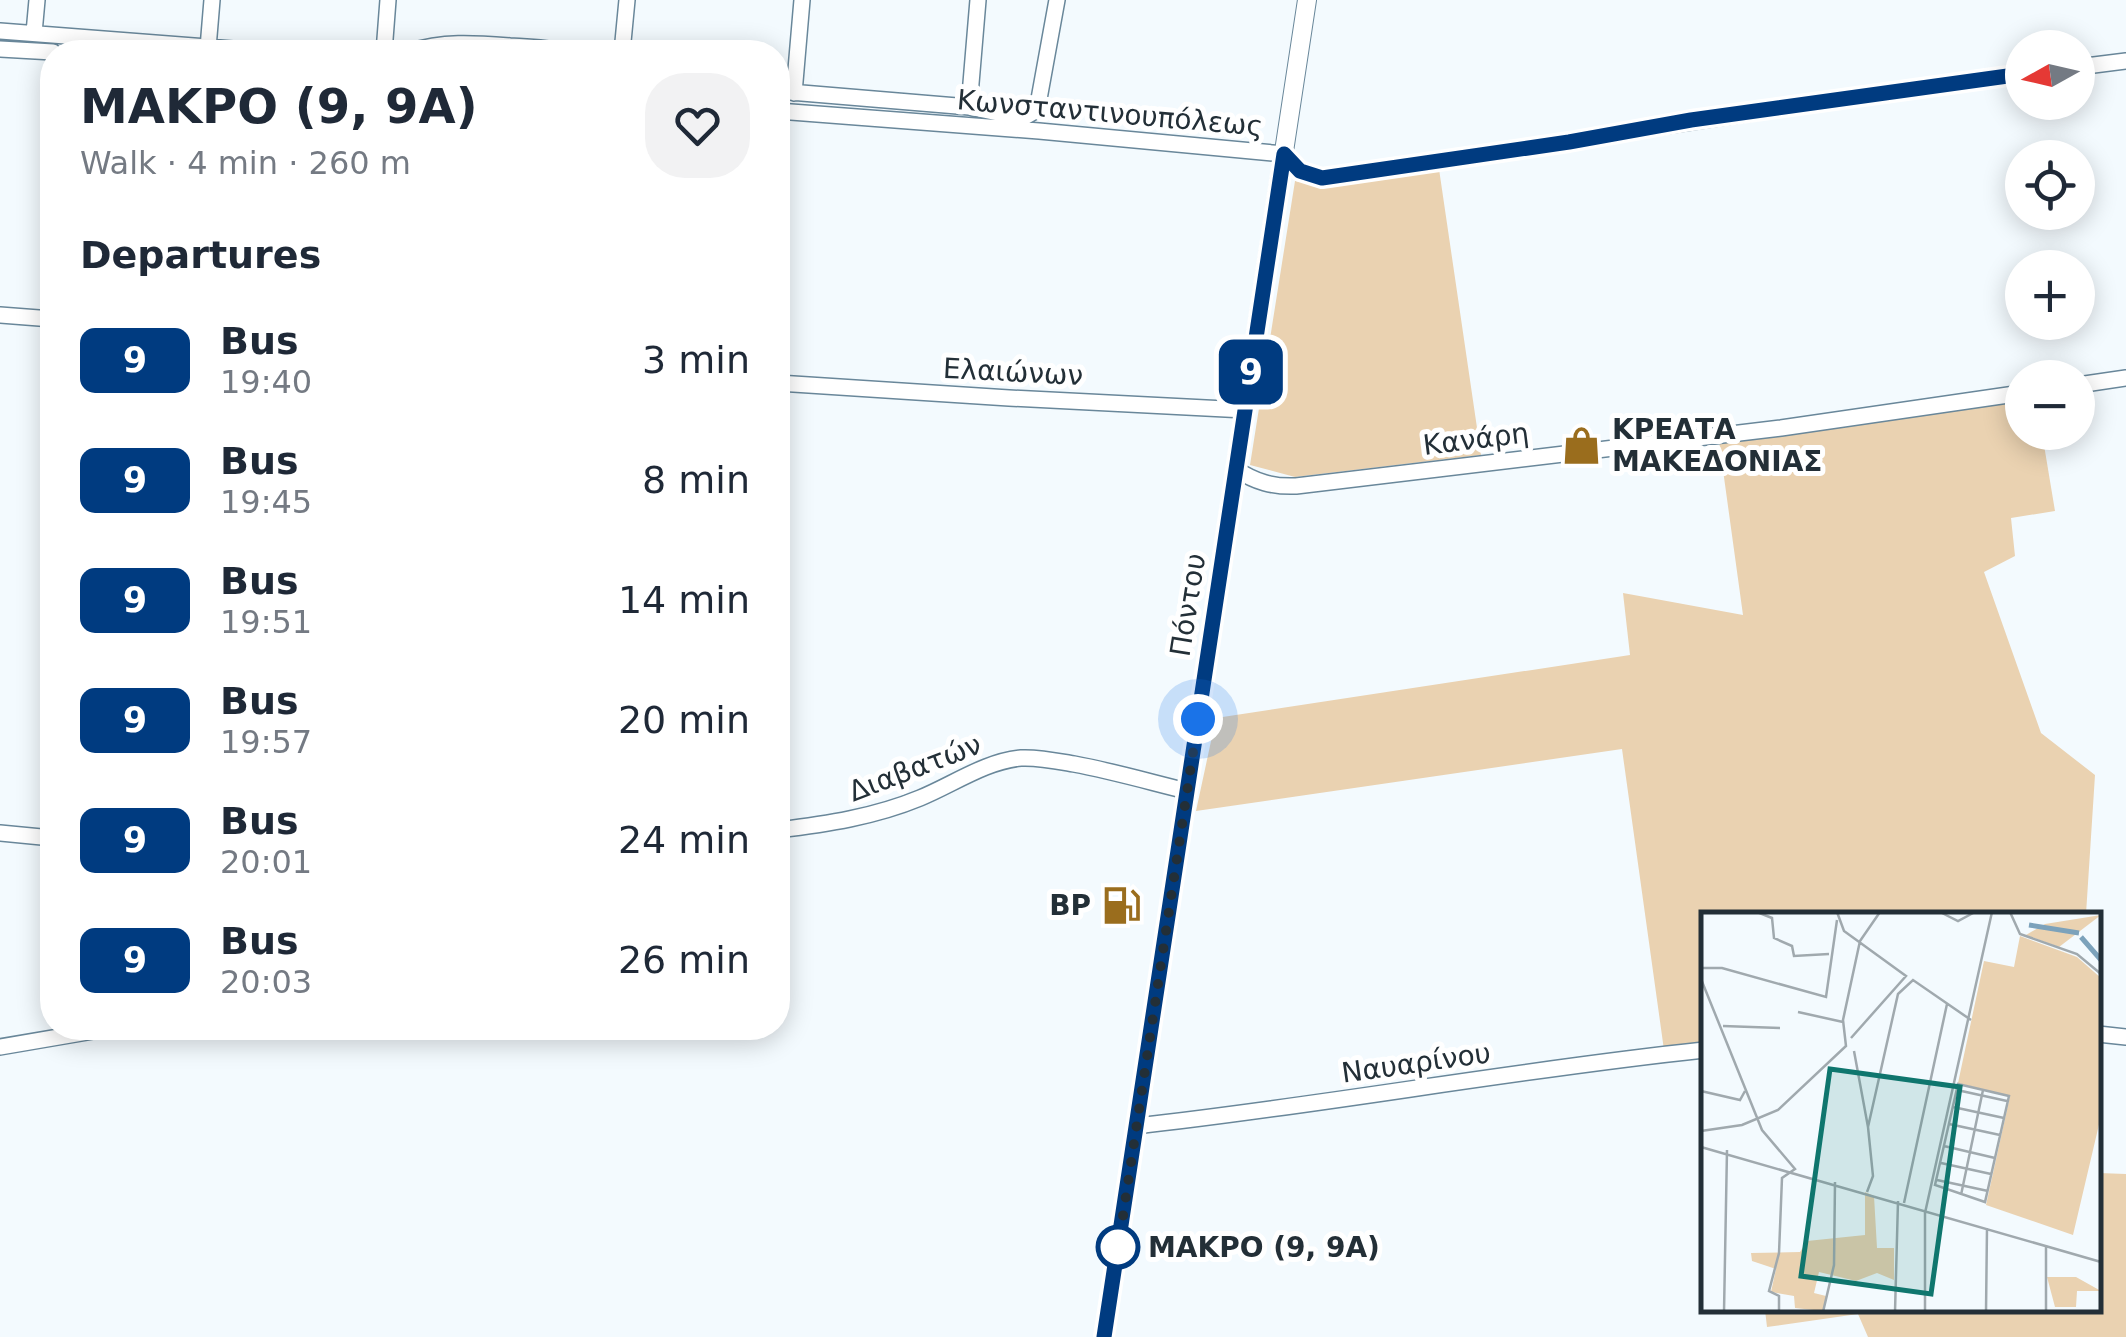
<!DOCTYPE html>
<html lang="en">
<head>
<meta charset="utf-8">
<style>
  :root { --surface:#fff; --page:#f2f2f3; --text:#1f2937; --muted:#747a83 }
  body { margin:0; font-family:"DejaVu Sans",sans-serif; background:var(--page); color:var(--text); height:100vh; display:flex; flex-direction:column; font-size:38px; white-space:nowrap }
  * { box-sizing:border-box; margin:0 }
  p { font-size:32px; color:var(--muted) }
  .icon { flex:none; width:55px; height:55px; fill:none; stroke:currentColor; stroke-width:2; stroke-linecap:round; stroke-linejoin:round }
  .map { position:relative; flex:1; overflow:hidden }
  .details { position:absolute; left:40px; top:40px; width:750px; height:1000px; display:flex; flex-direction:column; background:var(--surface); border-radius:40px; box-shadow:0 5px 25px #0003 }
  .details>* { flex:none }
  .badge { padding:0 20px; border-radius:15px; font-size:35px; line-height:65px }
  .needle { width:65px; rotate:262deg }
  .tools { position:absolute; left:2005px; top:30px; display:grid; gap:20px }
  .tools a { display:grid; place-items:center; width:90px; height:90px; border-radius:50%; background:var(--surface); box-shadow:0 5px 25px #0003; font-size:50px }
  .you { position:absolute; width:50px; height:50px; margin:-25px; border:8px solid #fff; border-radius:50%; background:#1a73e8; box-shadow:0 0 0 15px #1a73e833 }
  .map>.badge { position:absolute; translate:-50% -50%; box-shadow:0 0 0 5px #fff }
  h2 { padding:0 40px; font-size:38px; line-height:90px }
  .round { display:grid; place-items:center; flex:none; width:105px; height:105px; border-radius:40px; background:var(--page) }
  .summary { display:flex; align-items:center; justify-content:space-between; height:170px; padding:0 40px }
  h1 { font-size:48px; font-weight:800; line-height:75px }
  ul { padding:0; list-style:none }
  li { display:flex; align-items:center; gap:30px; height:120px; padding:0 40px }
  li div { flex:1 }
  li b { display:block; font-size:38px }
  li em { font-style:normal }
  li .badge { min-width:110px; font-weight:700; text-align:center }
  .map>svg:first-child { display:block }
  .green { fill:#ead2b1 }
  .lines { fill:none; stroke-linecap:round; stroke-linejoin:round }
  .minor-casing { stroke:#69879a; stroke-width:18 }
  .tertiary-casing { stroke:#69879a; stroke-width:20 }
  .minor { stroke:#fff; stroke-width:15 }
  .tertiary { stroke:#fff; stroke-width:18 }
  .line-casing { stroke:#fff; stroke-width:22 }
  .line { stroke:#003b80; stroke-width:15 }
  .walk { stroke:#232f37; stroke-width:10; stroke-dasharray:0 18 }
  .stop-dot { fill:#fff; stroke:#003b80; stroke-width:5 }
  .labels { text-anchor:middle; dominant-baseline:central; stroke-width:10; stroke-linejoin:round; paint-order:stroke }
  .street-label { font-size:28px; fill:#232f37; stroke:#fff }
  .poi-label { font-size:28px; font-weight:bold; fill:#232f37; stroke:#fff; text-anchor:start }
  .stop-label { font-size:28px; font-weight:bold; fill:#232f37; stroke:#fff; text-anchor:start }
  .inset-river { fill:none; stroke:#7ca2bb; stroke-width:5 }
  .inset-road { fill:none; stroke:#a0a9ae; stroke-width:2.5 }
  .view { fill:#0f766e; fill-opacity:0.15; stroke:#0f766e; stroke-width:5 }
  .inset-edge { fill:none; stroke:#232f37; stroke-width:5 }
</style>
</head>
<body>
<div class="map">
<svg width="2126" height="1337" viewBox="0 0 2126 1337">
  <rect width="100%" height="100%" fill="#f3fafe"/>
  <!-- green -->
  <path class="green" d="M1439,169l42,286 -186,22 -45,-12 45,-284 34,4z
    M2022,398v34l20,1 13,78 -44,7 4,38 -31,16 57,161 54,42 -9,139h-382l-1,132 -39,4 -42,-301 -426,62 20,-93 414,-63 -7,-62 120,22 -24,-174z
    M2099,1173l27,1v163h-258l-10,-23 -91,13 -2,-17h333z"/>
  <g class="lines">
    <defs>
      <path id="minor" d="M0,31l271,21
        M34,33l3,-33
        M208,48l4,-48
        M0,49l53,3
        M384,52l4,-52
        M408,52c36,-11 64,-9 102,-6 18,1 36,1 55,6
        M622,52l5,-52
        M2078,67l48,-6
        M778,91l191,16 54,11 14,-8 20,-110
        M794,93l8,-93
        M969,107l9,-107
        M778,111l261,20 245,23 17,17 22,7c233,-34 466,-73 699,-104
        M0,315l52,4
        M778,383l231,15 236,12
        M2078,385l48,-7
        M1236,469c19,13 37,18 60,17l485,-58 241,-35
        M778,830c49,-6 96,-13 142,-32 32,-13 66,-37 101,-40 17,-1 36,3 53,6 38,7 76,18 113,27
        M0,833l52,5
        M2098,1034l28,3
        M0,1047l111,-19
        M1136,1126c190,-21 378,-56 568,-76"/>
      <path id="tertiary" d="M1104,1337l203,-1337"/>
    </defs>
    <!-- minor casing -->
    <use href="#minor" class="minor-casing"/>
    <!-- tertiary casing -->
    <use href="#tertiary" class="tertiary-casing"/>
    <!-- minor -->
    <use href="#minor" class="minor"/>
    <!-- tertiary -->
    <use href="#tertiary" class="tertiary"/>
  </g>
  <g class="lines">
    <defs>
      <path id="line" d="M1104,1337l180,-1183 16,17 22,7 247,-36 122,-22 331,-46"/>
    </defs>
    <!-- line casing -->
    <use href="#line" class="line-casing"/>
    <!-- line -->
    <use href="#line" class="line"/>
    <!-- walk -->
    <path class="walk" d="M1118,1247v2l80,-530"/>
  </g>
  <!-- icons -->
  <defs>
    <symbol id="shop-bare" viewBox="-9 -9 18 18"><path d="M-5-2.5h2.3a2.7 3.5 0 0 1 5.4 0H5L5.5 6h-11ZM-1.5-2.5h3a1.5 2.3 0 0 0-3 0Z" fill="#9a6d1d" stroke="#fff" stroke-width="2.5" paint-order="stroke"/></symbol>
    <symbol id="fuel-bare" viewBox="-9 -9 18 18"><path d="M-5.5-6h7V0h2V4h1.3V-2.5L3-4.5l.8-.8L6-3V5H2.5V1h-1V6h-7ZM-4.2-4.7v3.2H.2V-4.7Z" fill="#9a6d1d" stroke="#fff" stroke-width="2.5" paint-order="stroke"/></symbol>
  </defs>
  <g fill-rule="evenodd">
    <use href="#shop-bare" x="1554" y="418" width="55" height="55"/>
    <use href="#fuel-bare" x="1094" y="878" width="55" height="55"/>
  </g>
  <!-- markers -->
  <circle class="stop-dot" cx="1118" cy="1247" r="20"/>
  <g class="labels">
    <!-- street labels -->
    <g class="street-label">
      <text transform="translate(1110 113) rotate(5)">Κωνσταντινουπόλεως</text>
      <text transform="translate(1013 372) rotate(3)">Ελαιώνων</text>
      <text transform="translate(1476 439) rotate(-7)">Κανάρη</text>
      <text transform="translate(1188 605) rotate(-81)">Πόντου</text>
      <text transform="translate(915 768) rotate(-21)">Διαβατών</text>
      <text transform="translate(1416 1063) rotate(-8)">Ναυαρίνου</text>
    </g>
    <!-- poi labels -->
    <g class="poi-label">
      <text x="1612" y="429">ΚΡΕΑΤΑ<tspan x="1612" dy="32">ΜΑΚΕΔΟΝΙΑΣ</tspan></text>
      <text x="1091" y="905" text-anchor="end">BP</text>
    </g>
    <!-- stop labels -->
    <g class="stop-label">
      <text x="1148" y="1247">ΜΑΚΡΟ (9, 9Α)</text>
    </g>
  </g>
  <!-- overview -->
  <g transform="translate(1701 912)">
    <rect width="400" height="400" fill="#f3fafe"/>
    <path d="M400,3l-42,32 -33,-12 19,-11zM319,24l57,21 24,21v138l-28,119 -87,-30 24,-109 -52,-13 26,-122 30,6zM164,280l9,4 3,52h17v32l-17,-7 -21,8 -37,-9 -5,21 12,3 -3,15 -28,-3 -1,-12 -23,-4 5,-23 -24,-8 -1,-8 49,-1 7,-11 58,-6zM346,365h29l25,14h-24l-1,16h-21z" fill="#ead2b1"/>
    <path class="inset-river" d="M328,13l50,8M380,25l20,23"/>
    <path class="inset-road" d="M56,0l15,6 2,20 18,8 2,10 35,-2M136,0l7,19 62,45 -55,62M239,0l18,9 17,-9M309,0l10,22 57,20 24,20M0,56h21l104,29 11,-77M0,67l61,151 33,39 -13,9 -3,75 -10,38 10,5v16M97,100l45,10M22,114l57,2M153,139l14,76M257,172l51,12 -24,106 -50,-17zM256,178l50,11M0,179l39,9 5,-9M252,195l51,11M248,212l51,11M0,219l41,-6 36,-15 68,-64 -3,-26 17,-79 20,-29M243,234l51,12M0,235l400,115M240,251l50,11M236,268l51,11M166,280l6,-16 -5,-49 30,-133 15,-14 58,40M260,283l22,-105M203,291l43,-199M345,333v67M23,400l3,-162M122,400l11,-47 1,-83M194,400l3,-111M224,400v-99l67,-301M285,400l1,-84"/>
    <path class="view" d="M129,157l130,18 -29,207 -130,-18z"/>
    <rect width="400" height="400" class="inset-edge"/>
  </g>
</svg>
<div class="tools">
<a><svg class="needle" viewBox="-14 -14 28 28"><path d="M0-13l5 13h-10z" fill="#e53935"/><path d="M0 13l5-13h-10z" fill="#747a83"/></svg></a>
<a><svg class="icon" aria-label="locate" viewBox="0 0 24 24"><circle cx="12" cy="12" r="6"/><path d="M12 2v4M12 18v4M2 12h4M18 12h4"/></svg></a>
<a>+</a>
<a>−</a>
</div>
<div class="you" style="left:1198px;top:719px"></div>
<b class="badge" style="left:1251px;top:372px;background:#003b80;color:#fff">9</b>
<section class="details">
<div class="summary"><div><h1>ΜΑΚΡΟ (9, 9Α)</h1><p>Walk · 4 min · 260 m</p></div><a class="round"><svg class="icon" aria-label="heart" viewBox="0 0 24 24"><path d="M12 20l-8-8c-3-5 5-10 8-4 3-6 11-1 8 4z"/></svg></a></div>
<h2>Departures</h2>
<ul>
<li><span class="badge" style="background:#003b80;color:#fff">9</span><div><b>Bus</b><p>19:40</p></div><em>3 min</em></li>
<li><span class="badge" style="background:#003b80;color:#fff">9</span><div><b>Bus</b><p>19:45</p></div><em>8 min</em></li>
<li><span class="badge" style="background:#003b80;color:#fff">9</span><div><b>Bus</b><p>19:51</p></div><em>14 min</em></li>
<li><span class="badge" style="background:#003b80;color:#fff">9</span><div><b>Bus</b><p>19:57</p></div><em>20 min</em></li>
<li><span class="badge" style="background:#003b80;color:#fff">9</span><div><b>Bus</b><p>20:01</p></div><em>24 min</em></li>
<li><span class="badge" style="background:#003b80;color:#fff">9</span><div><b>Bus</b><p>20:03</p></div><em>26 min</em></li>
</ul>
</section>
</div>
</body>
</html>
